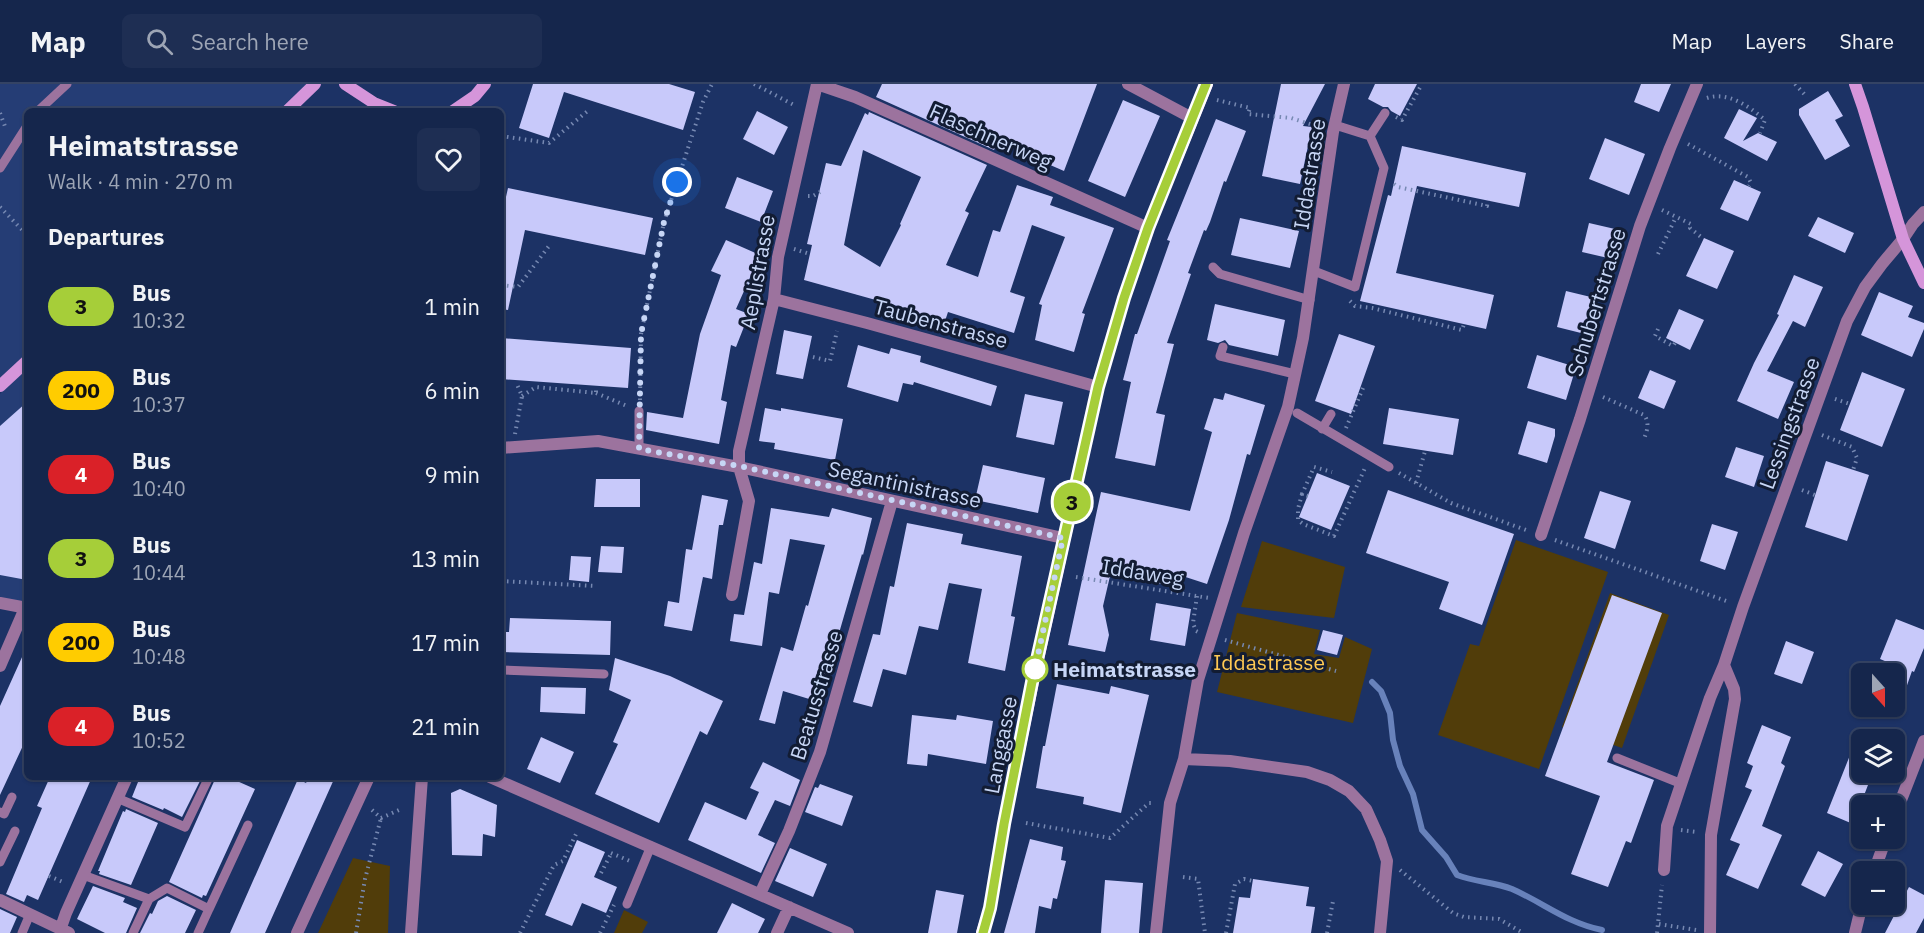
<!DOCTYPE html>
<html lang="en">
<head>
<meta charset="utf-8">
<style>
  :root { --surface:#15264c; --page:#1e2e53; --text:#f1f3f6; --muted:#9da5b5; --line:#344364 }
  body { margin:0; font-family:"IBM Plex Sans",sans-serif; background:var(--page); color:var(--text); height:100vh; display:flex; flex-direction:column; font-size:22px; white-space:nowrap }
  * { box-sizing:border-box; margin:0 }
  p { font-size:20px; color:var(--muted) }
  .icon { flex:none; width:33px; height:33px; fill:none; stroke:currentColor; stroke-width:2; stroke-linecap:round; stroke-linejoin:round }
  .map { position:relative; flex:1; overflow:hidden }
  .drawer { position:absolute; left:24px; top:24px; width:480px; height:672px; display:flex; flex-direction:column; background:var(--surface); border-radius:9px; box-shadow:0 2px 4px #0004,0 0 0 2px var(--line) }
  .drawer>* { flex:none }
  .badge { padding:0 12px; border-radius:20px; font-size:21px; line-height:39px }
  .needle { width:39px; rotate:159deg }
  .buttons { position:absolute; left:1851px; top:579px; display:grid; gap:12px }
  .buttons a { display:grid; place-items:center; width:54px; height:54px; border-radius:9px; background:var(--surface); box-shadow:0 2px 4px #0004,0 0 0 2px var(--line); font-size:30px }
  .you { position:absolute; width:30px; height:30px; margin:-15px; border:4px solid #fff; border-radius:50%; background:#1a73e8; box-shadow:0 0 0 9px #1a73e833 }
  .map>.badge { position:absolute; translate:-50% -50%; box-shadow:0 0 0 3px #fff }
  h2 { padding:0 24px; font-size:22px; line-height:54px }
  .round { display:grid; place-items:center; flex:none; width:63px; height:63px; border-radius:9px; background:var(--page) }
  .head { display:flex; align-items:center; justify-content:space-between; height:102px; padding:0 24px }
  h1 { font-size:28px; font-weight:700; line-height:45px }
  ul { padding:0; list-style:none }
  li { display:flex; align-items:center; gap:18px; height:84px; padding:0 24px }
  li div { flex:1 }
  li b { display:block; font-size:22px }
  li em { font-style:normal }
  li .badge { min-width:66px; font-weight:700; text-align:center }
  header { display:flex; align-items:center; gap:36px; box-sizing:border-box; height:84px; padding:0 30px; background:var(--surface); border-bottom:2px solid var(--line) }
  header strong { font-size:28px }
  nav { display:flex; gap:33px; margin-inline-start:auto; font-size:21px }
  .search { width:420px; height:54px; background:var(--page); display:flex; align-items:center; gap:15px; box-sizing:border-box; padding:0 21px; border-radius:9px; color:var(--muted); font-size:22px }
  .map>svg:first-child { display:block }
  .built { fill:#253d75 }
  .green { fill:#513d0a }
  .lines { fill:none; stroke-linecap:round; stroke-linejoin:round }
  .stream { stroke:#6882bb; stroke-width:6 }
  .building { fill:#c8c9fa; fill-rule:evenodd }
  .path { stroke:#7789b2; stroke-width:4; stroke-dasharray:1.5 4.5; stroke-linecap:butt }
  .lane { stroke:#9c739e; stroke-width:9 }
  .street { stroke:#9c739e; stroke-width:12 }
  .secondary { stroke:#d595da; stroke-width:12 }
  .line-casing { stroke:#fff; stroke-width:14 }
  .line { stroke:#a6ce39; stroke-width:9 }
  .walk { stroke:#c7d6f6; stroke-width:6; stroke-dasharray:0 10.8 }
  .stop-dot { fill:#fff; stroke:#a6ce39; stroke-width:3 }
  .labels { text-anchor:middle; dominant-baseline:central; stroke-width:6; stroke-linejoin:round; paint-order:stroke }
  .street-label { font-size:21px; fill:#c7d6f6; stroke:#121c33 }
  .park-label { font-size:21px; fill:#fec954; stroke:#121c33 }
  .stop-label { font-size:21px; font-weight:bold; fill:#c7d6f6; stroke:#121c33; text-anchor:start }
</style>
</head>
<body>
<header>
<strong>Map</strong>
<div class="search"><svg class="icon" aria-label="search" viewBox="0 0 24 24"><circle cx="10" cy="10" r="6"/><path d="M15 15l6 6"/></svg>Search here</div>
<nav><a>Map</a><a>Layers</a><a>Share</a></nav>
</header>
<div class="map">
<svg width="1924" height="849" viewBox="0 0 1924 849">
  <rect width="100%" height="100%" fill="#1c3265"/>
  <!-- built -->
  <path class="built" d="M0,0h315l-28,27h-260v250l-27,25z
    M27,281v243l-27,-8v-206z"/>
  <!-- green -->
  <path class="green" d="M1516,456l92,32 -69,197 -101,-34 32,-91 9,2z
    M1262,457l83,26 -11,51 -93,-11z
    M1610,509l59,22 -47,133 -60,-21z
    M1237,529l83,17 -6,24 25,4 6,-21 27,12 -19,74 -136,-31z
    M353,774l37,8 -2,67h-70z
    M624,826l24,12 -6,11h-28z"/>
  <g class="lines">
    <!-- stream -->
    <path class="stream" d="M1372,598l9,9 9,22 3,27 7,26 13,28 9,36 24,27 11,18c18,7 37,7 55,14 32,14 55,34 90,41"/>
  </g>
  <!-- building -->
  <path class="building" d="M533,0h136l26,8 -12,38 -119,-38 -15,46 -30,-10z
    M882,0h215l-33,87 -46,-20 1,-4 -17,-6 -1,2 -4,1 -3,6 -118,-53z
    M1281,0h44l-22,42 9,1 -12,57 -38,-8z
    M1375,0h42l-17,32 -9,-5 -3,-4h-5l-15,-8z
    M1641,0h30l-12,28 -25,-10z
    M1828,7l15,25 -8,4 15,26 -25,14 -26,-45v-6z
    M1123,16l37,16 -35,81 -37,-16z
    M1739,25l18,9 -14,23 15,-8 19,9 -10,19 -43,-23z
    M757,27l31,16 -14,28 -31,-16z
    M869,28l118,53 -22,46 4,2 -23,52 32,12 15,-47 7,2 17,-47 36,12 -3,8 64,23 -32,85 3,1 -11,38 -39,-12 7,-35 -3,-1 26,-67 -33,-12 -22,67 15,5 -11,36 -66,-21 -4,12 -36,-15 -104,-29 8,-35 -5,-1 19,-81 15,3 24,-53 3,2zM863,66l58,27 -21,47 1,1 -21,42 -36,-22z
    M1216,35l30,12 -20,51 -2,-1 -14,41 -4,9 -2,-1 -16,43 3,1 -24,69 7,1 -18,69 9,2 -10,51 -40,-8 16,-76 -8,-2 12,-46h2l33,-93 -3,-1z
    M1605,54l40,16 -16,41 -40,-16z
    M1402,62l124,27 -7,34 -102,-21 -21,87 98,22 -8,34 -126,-28 28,-106 3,1z
    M737,93l36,14 -12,31 -36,-14z
    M1734,96l27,12 -13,29 -28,-12z
    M508,104l145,30 -8,37 -120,-25 -17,80 -7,-1v-90z
    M1818,133l36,16 -9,20 -37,-17z
    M1240,134l59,13 -9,37 -59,-13z
    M1589,139l26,6 -7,29 -26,-6z
    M1704,154l30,13 -17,38 -31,-13z
    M726,156l34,15 -24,54 13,5 -13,33 -5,-2 -10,55 6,2 -8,42 -73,-14 1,-18 36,6 17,-84 21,-59 -10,-4z
    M1794,191l29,12 -18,40 -12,-6 -26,50 27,11 -16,37 -41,-18 17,-38 25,-48 -2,-1z
    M1566,207l29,7 -10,36 -28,-7z
    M1879,208l34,14 -5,11 16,6v6l-12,28 -51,-22z
    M1215,220l70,16 -7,36 -49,-11 -4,-5 -7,3 -11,-3z
    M1679,225l25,11 -14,30 -24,-12z
    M784,246l28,6 -9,43 -27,-5z
    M1339,250l36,12 -24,68 -36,-13z
    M501,254l130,10 -3,40 -127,-9z
    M858,261l31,9 2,-6 30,8 -1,6 77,24 -6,20 -77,-24 -1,3 -10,-2 -5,19 -51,-15z
    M1537,271l39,12 -10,33 -39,-12z
    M1650,286l26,11 -12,28 -26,-11z
    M1862,288l43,17 -23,58 -42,-17z
    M1225,309l40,12 -15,50 -3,-1 -18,66 -22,64 -43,-14 -3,14 -50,-12 -8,34 6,29 -4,17 -37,-7 33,-153 89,19 22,-79 -8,-3 10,-31 9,2z
    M1025,310l38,8 -9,43 -38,-8z
    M27,318v178l-27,-5v-149z
    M765,324l16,3v-3l62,11 -8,41 -61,-11 1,-6 -16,-2z
    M1389,324l70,11 -6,36 -70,-11z
    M1528,337l27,8v7l-8,27 -29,-9z
    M1736,363l28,9 -10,31 -29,-10z
    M1826,377l43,14 -22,66 -42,-14z
    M983,381l62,13 -7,35 -63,-13z
    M1317,389l33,13 -19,44 -32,-13z
    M596,395h44v28h-46z
    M1388,406l126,44 -32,91 -43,-16 10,-27 -83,-29z
    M1600,407l31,10 -16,48 -31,-11z
    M702,411l26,5 -5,25h-4l-7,54 -9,-2 -11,54 -28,-5 4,-25 11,2 7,-54 6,1z
    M771,424l58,9 3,-9 40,10 -9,37 -1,-1 -43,148 -36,-11 -8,33 -16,-4 22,-73 12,4 13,-46 2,1 17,-61 -35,-6 -11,55 -10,-2 -7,54 -32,-5 4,-27 10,1 10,-53 8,2z
    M907,439l56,11 -2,10 61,12 -11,60 4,1 -10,54 -37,-8 14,-74 -33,-6 -11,47 -19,-4 -13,49 -23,-6 -11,38 -19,-5 20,-68 7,1 10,-49 4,1z
    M1712,440l26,8 -13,38 -25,-9z
    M601,462l23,1 -2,26 -24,-1z
    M571,472l20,1 -2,25 -20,-2z
    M1612,511l50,18 -55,149 47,18 -23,63 -5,-2 -18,46 -37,-13 29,-78 -55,-20z
    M1156,519l35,6 -6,37 -35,-6z
    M510,534l101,3 -1,34 -109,-3v-20h8z
    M1896,535l28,11v18l-10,24 -2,-1 -15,43 -3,-1v-39h-5l3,-10 -12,-5z
    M1323,546l20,5 -6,20 -20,-5z
    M1786,557l28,11 -12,32 -28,-10z
    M27,562v91l-27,58v-89z
    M615,574l55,18 53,25 -16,34 -7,-4 -41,92 -64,-29 23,-50 -5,-2 18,-42 -22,-10z
    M1057,600l52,10 2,-8 38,9 -28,118 -38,-9 1,-7 -48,-9 7,-42h2z
    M541,603l45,1 -1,26 -45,-2z
    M912,631l44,5 1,-5 36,6 -7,43 -58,-10 -1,12 -20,-2z
    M1762,641l29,12 -10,26 4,3 -23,60 20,9 -24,54 -32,-14 14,-31 -10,-4 22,-50 -7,-3 8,-21 -6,-3z
    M1860,646l2,42h11l-20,52 -26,-11z
    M541,653l33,15 -14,31 -33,-14z
    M763,678l37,18 -10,26 -15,-6 -17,35 17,8 -14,30 -73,-33 17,-38 41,18 13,-28 -9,-4z
    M50,693h42l-54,123 -11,-5 -3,7 -18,-8 36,-86 -5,-2z
    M140,693h62l-20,40 -18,-9 -1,2 -31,-13z
    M216,693h12l27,12 -49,107 -3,-1 -1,3 -33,-16z
    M309,693h26l-70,156h-35l68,-154 8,4z
    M820,700l33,12 -11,30 -37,-14 10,-25 3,1z
    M460,705l37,16 -2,32 -12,-3 -1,22 -30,-1 -1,-62z
    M126,725l32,14 -27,62 -32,-11 1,-3h-2l25,-60 2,1z
    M1030,755l33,8 -2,13 5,1 -9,38 -4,-1 -2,11 -12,-3 -4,27h-31z
    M577,756l28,12 -11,25 23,10 -11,26 -24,-10 -10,23 -27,-11z
    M790,764l37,16 -14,33 -38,-16z
    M1818,767l25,13 -18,33 -24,-12z
    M1253,795l56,8 -3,19 9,1 -4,26h-78l6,-36 11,1z
    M1105,796l38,3 -4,50h-38z
    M93,802l32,12 -2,4 14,6 -11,25h-21l-28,-14z
    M1909,803l15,8v23l-8,15h-31z
    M936,806l28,5 -7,38h-29z
    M167,812l29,14 -11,23h-45l10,-20 2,1 6,-13z
    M732,819l33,16 -7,14h-41z
    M0,825l17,8 -7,16h-10z"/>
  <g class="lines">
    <!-- path -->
    <path class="path" d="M754,0l42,22
      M1795,0l11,12
      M1707,14c21,-7 43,9 58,22l-5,13
      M1217,16l33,8 -2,6 43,4 28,9
      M0,29l6,16
      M1396,33l6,3 20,-36
      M501,52l48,7 41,-34
      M1688,60l60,33 3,6 -2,3
      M1394,100l4,3 89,19 1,-6
      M808,112h5l7,-4
      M0,123l27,28
      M1662,126l29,14 -1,4 11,9
      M794,165l16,5
      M1658,170l18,-37
      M501,201l17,2 31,-41
      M1350,217l5,5 17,2 90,22 2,-6
      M1658,245l-3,7 18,10 2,-3
      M813,273l17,4 7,-30
      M596,309l31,13
      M522,312l14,-9 60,6v-7
      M1603,313l41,18c6,8 3,16 0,24
      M1835,315l15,5
      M640,316l1,-66 23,-112 39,-120 9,-18
      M1346,344l17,-40
      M515,350l7,-38 -6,-14
      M1822,351l30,12 5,11 -4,12
      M1399,389l52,30 78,28
      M1416,399l9,-32
      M1802,406l13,5
      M1302,410l-4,15v11l5,4 31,12 31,-68
      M1308,412l-6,-2 12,-27 18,5
      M1555,456l174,62
      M1076,493l133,21
      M501,497l94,5
      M1197,512l-4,27 3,8 2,1
      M1225,556l111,31
      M372,726l9,8 18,-8
      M1026,739l84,15 39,-35h5
      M1681,746l16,2
      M611,769l19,8
      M1400,786l53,43 11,4 35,2 24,14
      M601,789l11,-21
      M49,792l14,6
      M1183,793l15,2 7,54
      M1659,840l37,6
      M356,849l9,-54 16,-61
      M520,849l34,-68 9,-4 14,-29
      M600,849l14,-28
      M1226,849l9,-49 9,-5 9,2
      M1327,849l6,-32
      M1657,849l5,-48"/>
    <!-- lane -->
    <path class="lane" d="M38,27l29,-27
      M1335,41l35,11 15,-23
      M0,84l27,-42
      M1213,183l7,7 90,26
      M1314,187l41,16 29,-119 -14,-32
      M1223,263l-3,9 75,18
      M1297,329l92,54
      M1322,345l9,-15
      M639,365v-38
      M501,586l103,4
      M1617,674l65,26
      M117,714l68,29 24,-50
      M0,728l4,2 8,-17
      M0,778l15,-31
      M83,791l66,24 -16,34
      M149,815l18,-11 42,21 -11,24
      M627,820l24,-58
      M209,825l39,-84
      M22,849l8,-19"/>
    <!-- street -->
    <path class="street" d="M817,0l38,13 293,131
      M1128,0l64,34
      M774,215l93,24 231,64
      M501,364l97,-7 141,26 324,71
      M1541,451l39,-116 60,-193 30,-78 27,-64
      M732,511l17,-94 -10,-34v-16l35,-152 4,-42 39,-173
      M0,519l27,5
      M0,582l25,-58
      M1184,675l46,2 77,11 23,8 19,11 17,18 14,31 7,21 -7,72
      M490,693l358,156
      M1894,734l30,-77
      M1664,786l3,-44 43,-128 14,-33
      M1874,788l12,-34
      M760,810l29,-63 31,-79 72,-251
      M0,816l69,33
      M59,849l7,-20 61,-136
      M297,849l72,-156
      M411,849l11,-156
      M777,849l12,-26
      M1156,849l14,-130 14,-44 14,-79 46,-147 44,-126 15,-69 30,-206 11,-48
      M1710,849l1,-98 24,-136 -1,-10 -10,-24 19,-58 104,-286 18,-34 17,-23 21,-25 10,-15 11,-12
      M1855,849l7,-29"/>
    <!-- secondary -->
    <path class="secondary" d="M345,0l29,19 20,8
      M1855,0l8,23 40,132 21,44
      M287,27l28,-27
      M453,27l22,-15 10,-12
      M0,302l27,-25
      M982,849l8,-25 14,-84 29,-142 65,-295 26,-89 24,-70 59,-144"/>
  </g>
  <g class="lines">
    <defs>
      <path id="line" d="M983,849l7,-25 14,-84 28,-142 66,-295 26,-89 24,-70 58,-144"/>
    </defs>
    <!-- line casing -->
    <use href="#line" class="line-casing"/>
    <!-- line -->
    <use href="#line" class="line"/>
    <!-- walk -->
    <path class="walk" d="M677,98l-13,40 -23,112 -2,115 100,17 324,72 -28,131"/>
  </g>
  <!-- markers -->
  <circle class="stop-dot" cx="1035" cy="585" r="12"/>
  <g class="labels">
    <!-- street labels -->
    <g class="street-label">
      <text transform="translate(991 52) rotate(24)">Flaschnerweg</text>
      <text transform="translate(1309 90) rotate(-81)">Iddastrasse</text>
      <text transform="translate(757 188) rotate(-80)">Aeplistrasse</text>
      <text transform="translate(1596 218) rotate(-73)">Schubertstrasse</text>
      <text transform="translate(941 239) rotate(15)">Taubenstrasse</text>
      <text transform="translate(1789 339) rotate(-70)">Lessingstrasse</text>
      <text transform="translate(905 400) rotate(12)">Segantinistrasse</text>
      <text transform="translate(1143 488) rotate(9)">Iddaweg</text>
      <text transform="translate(816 611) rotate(-73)">Beatusstrasse</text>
      <text transform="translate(1000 661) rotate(-79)">Langgasse</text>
    </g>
    <!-- park labels -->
    <g class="park-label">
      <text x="1269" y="578">Iddastrasse</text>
    </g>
    <!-- stop labels -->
    <g class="stop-label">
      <text x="1053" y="585">Heimatstrasse</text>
    </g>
  </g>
</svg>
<div class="buttons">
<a><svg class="needle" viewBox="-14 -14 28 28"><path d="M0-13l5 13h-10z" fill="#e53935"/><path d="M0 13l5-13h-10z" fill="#9da5b5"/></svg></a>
<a><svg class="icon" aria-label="layers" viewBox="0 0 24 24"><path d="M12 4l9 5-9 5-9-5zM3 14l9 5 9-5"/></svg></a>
<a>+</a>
<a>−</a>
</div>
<div class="you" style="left:677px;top:98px"></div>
<b class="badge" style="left:1072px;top:418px;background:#a6ce39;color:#111">3</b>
<section class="drawer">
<div class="head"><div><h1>Heimatstrasse</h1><p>Walk · 4 min · 270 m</p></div><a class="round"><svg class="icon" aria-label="heart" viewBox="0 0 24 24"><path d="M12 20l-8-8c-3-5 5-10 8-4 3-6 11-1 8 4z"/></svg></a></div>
<h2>Departures</h2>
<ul>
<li><span class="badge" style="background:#a6ce39;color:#111">3</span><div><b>Bus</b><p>10:32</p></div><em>1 min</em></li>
<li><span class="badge" style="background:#fc0;color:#111">200</span><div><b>Bus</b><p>10:37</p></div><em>6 min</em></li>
<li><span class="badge" style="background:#da2128;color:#fff">4</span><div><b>Bus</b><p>10:40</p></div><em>9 min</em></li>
<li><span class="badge" style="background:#a6ce39;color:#111">3</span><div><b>Bus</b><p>10:44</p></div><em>13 min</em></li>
<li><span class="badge" style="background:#fc0;color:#111">200</span><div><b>Bus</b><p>10:48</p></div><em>17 min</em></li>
<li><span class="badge" style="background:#da2128;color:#fff">4</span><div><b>Bus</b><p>10:52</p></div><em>21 min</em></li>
</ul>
</section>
</div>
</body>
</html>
